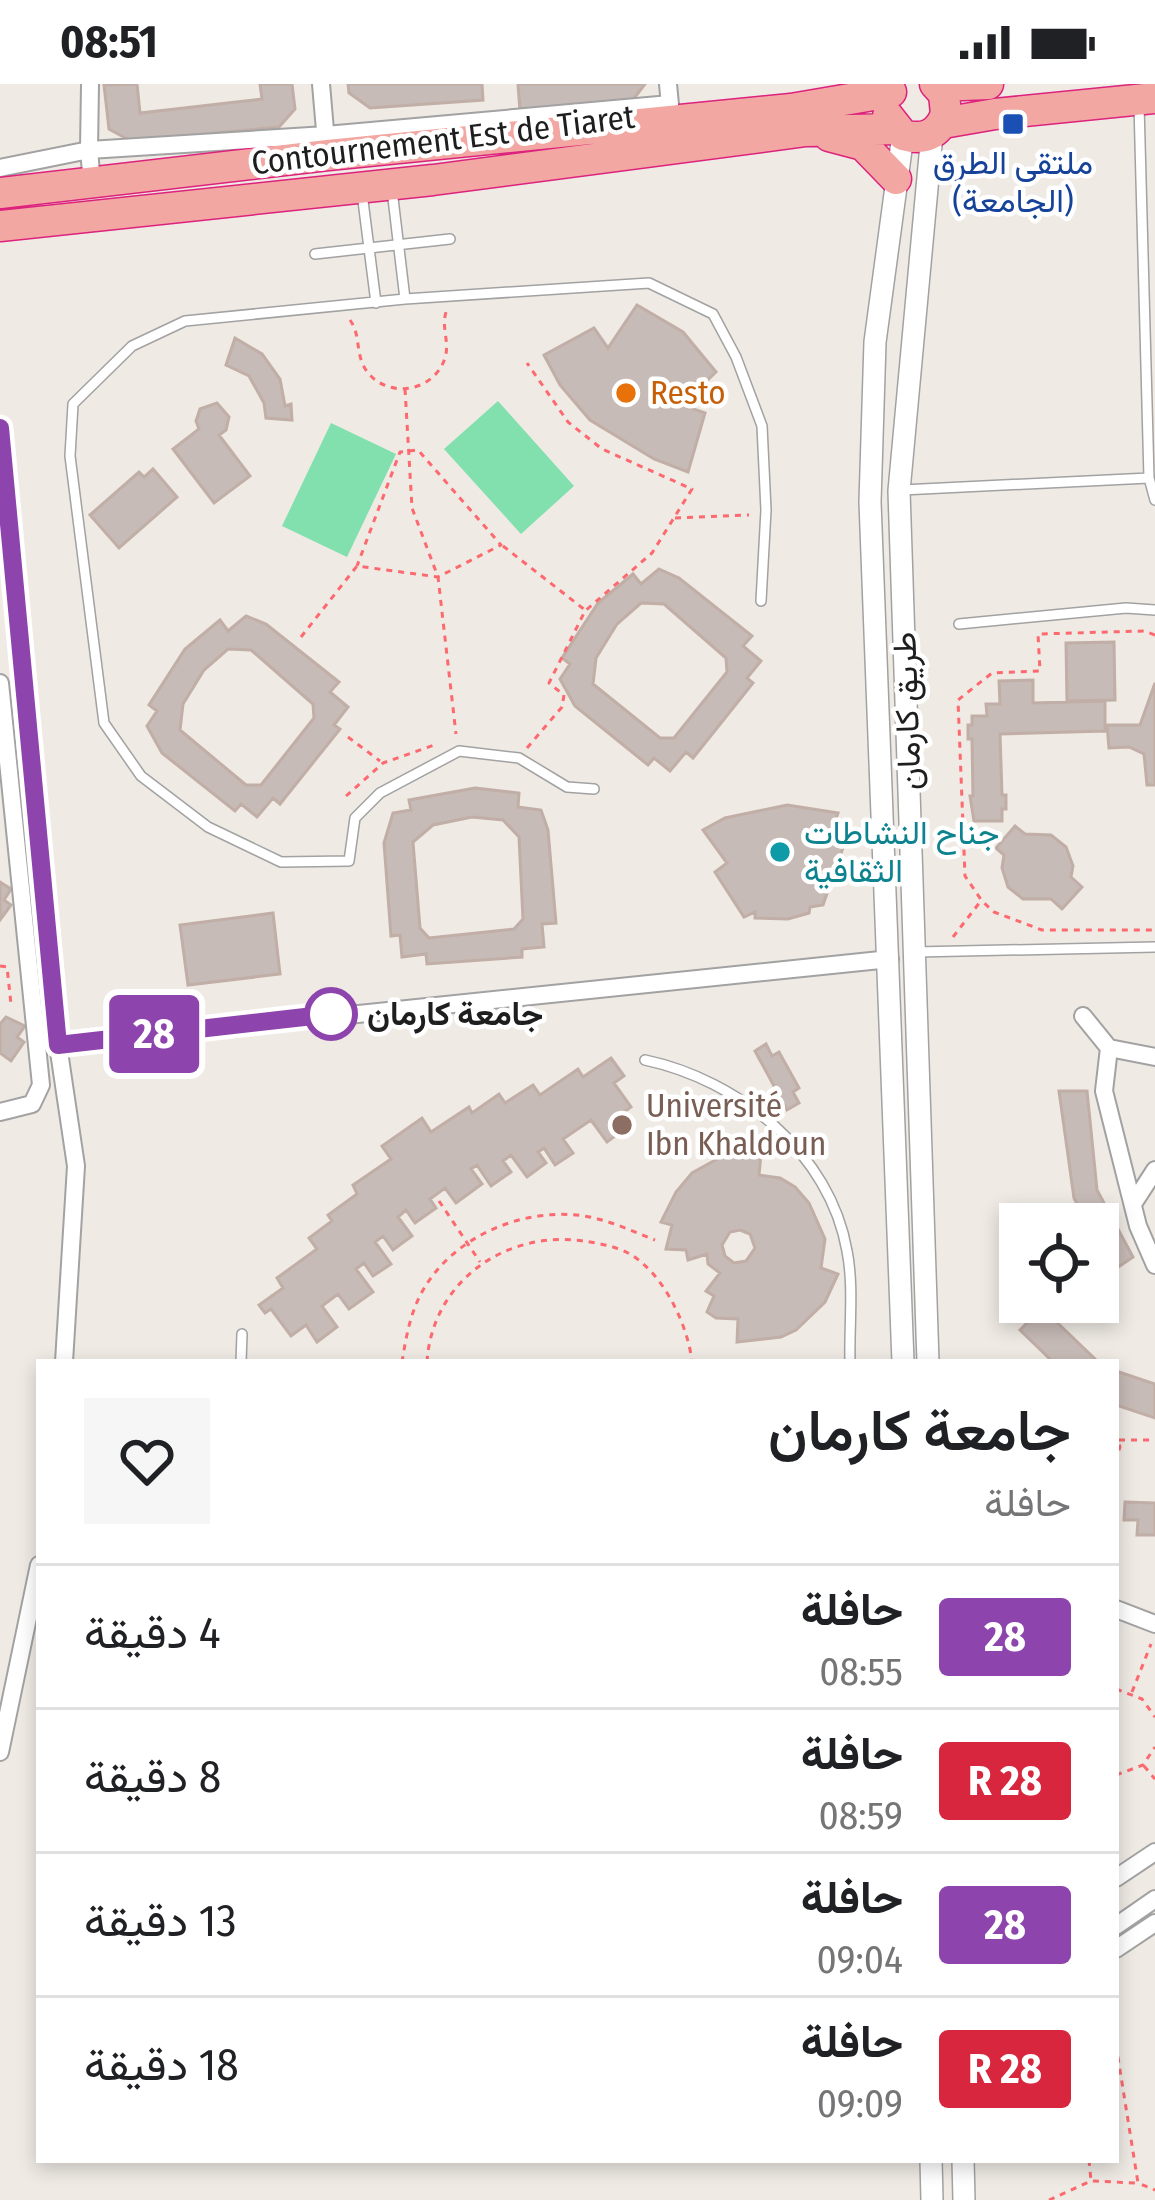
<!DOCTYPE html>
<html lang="ar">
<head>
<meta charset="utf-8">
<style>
  :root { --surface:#fff; --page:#f6f6f6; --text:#202124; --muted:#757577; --line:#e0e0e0 }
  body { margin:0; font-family:"Fira Sans Condensed",Vazirmatn,sans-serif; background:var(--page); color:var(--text); direction:rtl; height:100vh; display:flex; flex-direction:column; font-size:45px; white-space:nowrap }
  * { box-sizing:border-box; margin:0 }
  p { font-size:39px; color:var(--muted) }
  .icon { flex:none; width:66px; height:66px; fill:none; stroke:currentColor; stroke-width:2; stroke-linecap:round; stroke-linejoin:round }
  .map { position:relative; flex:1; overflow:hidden; direction:ltr }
  .sheet { position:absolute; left:36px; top:1275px; width:1083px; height:804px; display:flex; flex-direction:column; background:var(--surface); border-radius:0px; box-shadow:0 6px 18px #0003; direction:rtl }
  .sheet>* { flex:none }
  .badge { padding:0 24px; border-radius:9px; font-size:42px; line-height:78px }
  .buttons { position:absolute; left:999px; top:1119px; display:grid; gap:24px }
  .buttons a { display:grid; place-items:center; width:120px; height:120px; border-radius:0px; background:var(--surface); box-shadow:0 6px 18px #0003; font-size:60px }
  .map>.badge { position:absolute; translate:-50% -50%; box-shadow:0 0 0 6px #fff }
  .round { display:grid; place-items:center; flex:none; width:126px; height:126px; border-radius:0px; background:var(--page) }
  .summary { display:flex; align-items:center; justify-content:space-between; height:204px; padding:0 48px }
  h1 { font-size:57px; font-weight:600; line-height:90px }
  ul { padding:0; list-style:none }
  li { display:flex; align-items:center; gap:36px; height:144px; padding:0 48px; border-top:3px solid var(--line) }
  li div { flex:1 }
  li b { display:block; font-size:45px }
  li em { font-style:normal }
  li .badge { min-width:132px; font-weight:700; text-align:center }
  .status { display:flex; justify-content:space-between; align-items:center; height:84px; padding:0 60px; background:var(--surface); direction:ltr }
  .status svg { height:33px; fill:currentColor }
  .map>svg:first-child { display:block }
  .pitch { fill:#81e0ad }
  .building { fill:#c7bbb7; stroke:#c1aea6; stroke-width:3; fill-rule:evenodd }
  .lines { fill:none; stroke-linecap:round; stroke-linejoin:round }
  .service-casing { stroke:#a2a2a2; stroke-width:12 }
  .minor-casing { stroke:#a2a2a2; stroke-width:20 }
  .tertiary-casing { stroke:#a2a2a2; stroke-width:24 }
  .trunk-casing { stroke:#dc227d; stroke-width:33 }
  .path { stroke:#fc696f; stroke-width:3; stroke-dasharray:6 6; stroke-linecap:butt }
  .service { stroke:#fff; stroke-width:9 }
  .minor { stroke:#fff; stroke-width:16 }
  .tertiary { stroke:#fff; stroke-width:21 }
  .trunk { stroke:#f2a7a2; stroke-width:30 }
  .line-casing { stroke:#fff; stroke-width:27 }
  .line { stroke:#8e44ad; stroke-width:18 }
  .transit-dot { fill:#1a4fb4; stroke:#fff; stroke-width:4.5 }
  .food-dot { fill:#e8710a; stroke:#fff; stroke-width:4.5 }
  .culture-dot { fill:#0f9aa8; stroke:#fff; stroke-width:4.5 }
  .stop-dot { fill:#fff; stroke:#8e44ad; stroke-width:6 }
  .education-dot { fill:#8d6e63; stroke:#fff; stroke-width:4.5 }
  .labels { text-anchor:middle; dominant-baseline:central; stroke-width:9; stroke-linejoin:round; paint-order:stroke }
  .street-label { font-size:33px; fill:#1e1e1e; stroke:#fff }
  .transit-label { font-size:33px; fill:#164399; stroke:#fff }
  .food-label { font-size:33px; fill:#c56008; stroke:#fff; text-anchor:start }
  .culture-label { font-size:33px; fill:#0d838f; stroke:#fff; text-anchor:start }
  .stop-label { font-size:33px; font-weight:bold; fill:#1e1e1e; stroke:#fff; text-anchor:start }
  .education-label { font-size:33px; fill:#785e54; stroke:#fff; text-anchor:start }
</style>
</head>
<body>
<div class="status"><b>08:51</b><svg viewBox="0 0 49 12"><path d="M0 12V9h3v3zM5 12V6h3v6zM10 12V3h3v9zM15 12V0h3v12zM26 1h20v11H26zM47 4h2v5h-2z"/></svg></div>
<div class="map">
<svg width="1155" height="2116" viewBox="0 0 1155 2116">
  <rect width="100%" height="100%" fill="#efeae4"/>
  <!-- pitch -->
  <path class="pitch" d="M498,317l76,85 -53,48 -77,-85z
    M331,339l65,31 -49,103 -65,-31z"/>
  <!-- building -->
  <path class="building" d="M137,0l3,29 122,-14 -2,-15h32l3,25 -16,18 -148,14 -22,-12 -5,-44z
    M348,0h134l1,16 -113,8 -21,-15z
    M518,0h127l-13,17 -112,10z
    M637,221l46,27 33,40 -34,33 23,8 -17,59 -34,-13 -64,-39 -30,-35 -16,-30 50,-27 14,20z
    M235,254l27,16 18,25 5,27 6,-2 1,16 -26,-2 -2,-15 -15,-27 -23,-11z
    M217,319l12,14 -3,13 -7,5 31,41 -36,27 -41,-54 26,-20 -3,-8 4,-12z
    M153,385l24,28 -58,51 -29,-33 49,-43 5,5z
    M659,485l20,9 73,58 -9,10 18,15 -14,17 6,5 -60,75 -7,-6 -16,19 -16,-13 -6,7 -73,-59 -15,-27 10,-15 -8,-6 36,-55 35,-29 8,10zM641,519l23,1 62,54 1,14 -53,66h-14l-67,-54 3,-26 21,-34z
    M246,532l20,8 73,58 -9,10 18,15 -14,18 6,4 -60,75 -7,-6 -16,19 -16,-13 -6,7 -73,-58 -15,-27 10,-15 -8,-6 36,-56 35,-29 8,11zM228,565l23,1 62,54 1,14 -53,67h-15l-66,-55 3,-26 21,-34z
    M1114,558l1,58 -48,1 -1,-58z
    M1033,596v23l72,-2v30l-105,3 2,61h4v14h-4v12h-28l-4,-25h3l-1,-57h-4v-14h4v-9h15l-1,-12h14l-1,-23z
    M1155,599v102h-8l-3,-31 -15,-7 -20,1 -2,-23h33z
    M475,704l44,5 -1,14 23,3 7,20 8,93 -14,1 2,23 -22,2v8l-95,7 -1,-10 -24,3 -2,-22 -9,1 -7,-93 9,-30 18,-3 -2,-10zM472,733l31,3 16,17 4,82 -9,10 -85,9 -9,-10 -7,-86 20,-17z
    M787,721l51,8 -9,25 16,4 -22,63 -13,2 -1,6 -21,6 -33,-1v-6l-11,5 -29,-45 12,-9 -24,-33 22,-12z
    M1015,742l10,8 26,1 15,12 7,19 -2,11 11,10 -20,22 -11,-10h-28l-15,-12 -6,-19 2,-13 -8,-7z
    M0,798l11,7 -7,11 7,5 -11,15z
    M273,829l7,61 -92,11 -8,-60z
    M6,933l19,9 -8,11 7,5 -13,19 -11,-8v-29z
    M766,960l6,12 7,-4 20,36 -6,4 6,11 -12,7 -32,-59z
    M611,974l13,18 -10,7 17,24 -17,12 8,12 -15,11 -16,-22 -28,19 10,14 -18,12 -11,-17 -6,4 8,11 -19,14 -16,-22 -8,6 8,11 -20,14 -14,-21 -6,4 11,15 -26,19 -11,-15 -15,11 6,9 -21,15 -9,-13 -8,7 14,19 -19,14 -10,-14 -8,6 16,22 -18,12 -9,-13 -8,6 17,23 -24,17 -11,-15 -16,12 15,21 -20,15 -11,-17 -15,11 -20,-27 -6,4 -6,-8 24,-17 -6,-10 40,-29 -8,-11 23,-17 -4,-6 29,-21 -4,-9 38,-26 -9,-13 40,-28 9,14 38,-25 3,6 27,-19 6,9 28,-18 7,10 38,-26 5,8z
    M1059,1007h28l10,99 36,67 -22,15 -13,-26v-22h-11l-13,-26z
    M730,1068l31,2 -2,21 21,3 15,9 14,16 16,36 -4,29 17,6 -13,28 -29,28 -15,7 -44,5 1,-23 -22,-1 -9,-6 7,-16 -8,-5 14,-18 -12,-9 -1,-10 -19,6 -2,-10 -20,-1 6,-24 -11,-3 15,-30 16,-19zM740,1146l10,4 5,14 -9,13 -12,2 -9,-7 -3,-11 8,-13z
    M1042,1224l53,51 -2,3h-40l-33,-32z
    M1116,1287l39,13v34l-39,-13z
    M1125,1418l30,1v32h-18l1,-15h-14z"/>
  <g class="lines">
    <defs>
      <path id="service" d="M1139,21l10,373 6,22
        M392,106l13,109
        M362,109l14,110
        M315,170l135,-15
        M902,406l247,-12
        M959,540l167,-16 29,2
        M594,705l-27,-2 -48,-29 -60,-7 -79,42 -25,25 -6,43 -68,1 -73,-35 -67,-51 -37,-53 -34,-267 3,-52 59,-58 53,-25 220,-22 244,-16 64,31 23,43 26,69 4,84 -5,91
        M916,868l239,-5
        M645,976c94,20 185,93 202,191 7,35 2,75 3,111
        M241,1278l1,-28"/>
      <path id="minor" d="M321,0l5,58
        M668,0l3,31
        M0,84l89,-18 1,-66
        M92,99l-3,-33 237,-15 344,-31
        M0,345l58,616 18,121 -12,196
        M0,599l41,402 -9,19 -32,8
        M1083,932l26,32 46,9
        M58,961l832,-86
        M1109,964l-5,43 34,135 17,39
        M1133,1120l22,-34
        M1116,1525l39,15
        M0,1668l39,-187
        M1116,1794l39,-26
        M1116,1842l39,-27
        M1116,1865l39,-26"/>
      <path id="tertiary" d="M903,1278l-33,-860 5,-160 28,-207
        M928,1278l-29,-871 33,-357
        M931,2076l1,40
        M963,2076l1,40"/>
      <path id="trunk" d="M937,2l51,-2
        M888,32l15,19c21,6 36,-1 43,-21l-2,-20 -9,-10
        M943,39l52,-9 160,-16
        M829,52l34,9 33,34
        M0,109l328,-38 463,-46 100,-17
        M0,142l433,-46 373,-49 89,-2"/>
    </defs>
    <!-- service casing -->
    <use href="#service" class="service-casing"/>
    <!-- minor casing -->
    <use href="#minor" class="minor-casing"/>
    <!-- tertiary casing -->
    <use href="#tertiary" class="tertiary-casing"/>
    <!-- trunk casing -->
    <use href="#trunk" class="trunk-casing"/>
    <!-- path -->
    <path class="path" d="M350,236c10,14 6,29 13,45 18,35 70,30 82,-7 5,-16 -4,-30 1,-46
      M405,305l7,119 26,69 18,157
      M675,434l74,-3
      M503,462l82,64
      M1155,551l-11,-4 -106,3 2,37 -48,2 -34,27 7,176 17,25 12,11 48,18h113
      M301,553l56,-71 81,11 63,-32 -83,-95 -18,2 -43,114
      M348,653l32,24
      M527,664l35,-41 2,-12 -15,-12 36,-72 67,-58 40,-64 -90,-40 -34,-27 -41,-59
      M346,712l37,-33 54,-19
      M953,853l27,-35
      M0,882l7,1 4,37
      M439,1117l41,61
      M402,1278c3,-18 6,-37 13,-55 25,-65 103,-101 169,-91 25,4 48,15 71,24
      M427,1278c5,-80 78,-132 156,-121 14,2 32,5 45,12 35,19 60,72 64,109
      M1116,1349l4,14 -4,12
      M1119,1356h36
      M1116,1605l26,10 13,18
      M1132,1608l19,-48
      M1144,1682l11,13
      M1116,1691l27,-10 12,-18
      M1116,1961l22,138 17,7
      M1116,1976v1
      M1089,2076l2,21
      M1049,2116l42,-19 46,2"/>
    <!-- service -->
    <use href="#service" class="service"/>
    <!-- minor -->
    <use href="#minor" class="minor"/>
    <!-- tertiary -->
    <use href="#tertiary" class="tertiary"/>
    <!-- trunk -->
    <use href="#trunk" class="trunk"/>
  </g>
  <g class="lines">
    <defs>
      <path id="line" d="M0,344l58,617 273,-31"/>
    </defs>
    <!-- line casing -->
    <use href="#line" class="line-casing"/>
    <!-- line -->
    <use href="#line" class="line"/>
  </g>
  <!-- markers -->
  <rect class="transit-dot" x="1001" y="28" width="24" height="24" rx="6"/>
  <circle class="food-dot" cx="626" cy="309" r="12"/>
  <circle class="culture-dot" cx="780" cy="768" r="12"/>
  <circle class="stop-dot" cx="331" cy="930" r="24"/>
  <circle class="education-dot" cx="622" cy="1041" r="12"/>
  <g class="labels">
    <!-- street labels -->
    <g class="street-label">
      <text transform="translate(443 56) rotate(-7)">Contournement Est de Tiaret</text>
      <text transform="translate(907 627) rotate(-92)">طريق كارمان</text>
    </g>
    <!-- transit labels -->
    <g class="transit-label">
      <text x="1013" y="79">ملتقى الطرق<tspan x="1013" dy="38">(الجامعة)</tspan></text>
    </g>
    <!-- food labels -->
    <g class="food-label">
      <text x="650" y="309">Resto</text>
    </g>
    <!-- culture labels -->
    <g class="culture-label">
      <text x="804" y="749">جناح النشاطات<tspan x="804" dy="38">الثقافية</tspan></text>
    </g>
    <!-- stop labels -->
    <g class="stop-label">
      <text x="367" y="930">جامعة كارمان</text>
    </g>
    <!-- education labels -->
    <g class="education-label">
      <text x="646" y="1022">Université<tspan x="646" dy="38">Ibn Khaldoun</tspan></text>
    </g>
  </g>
</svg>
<div class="buttons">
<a><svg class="icon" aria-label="locate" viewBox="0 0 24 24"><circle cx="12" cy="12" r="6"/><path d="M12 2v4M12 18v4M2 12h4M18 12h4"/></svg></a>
</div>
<b class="badge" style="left:154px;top:950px;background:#8e44ad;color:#fff">28</b>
<section class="sheet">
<div class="summary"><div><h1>جامعة كارمان</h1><p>حافلة</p></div><a class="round"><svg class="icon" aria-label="heart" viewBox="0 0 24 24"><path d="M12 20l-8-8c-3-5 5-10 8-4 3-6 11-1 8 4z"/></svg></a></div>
<ul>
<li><span class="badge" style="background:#8e44ad;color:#fff">28</span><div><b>حافلة</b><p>08:55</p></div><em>4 دقيقة</em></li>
<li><span class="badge" style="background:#d7263d;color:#fff">28 R</span><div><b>حافلة</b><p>08:59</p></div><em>8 دقيقة</em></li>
<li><span class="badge" style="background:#8e44ad;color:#fff">28</span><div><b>حافلة</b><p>09:04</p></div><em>13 دقيقة</em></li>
<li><span class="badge" style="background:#d7263d;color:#fff">28 R</span><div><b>حافلة</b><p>09:09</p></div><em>18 دقيقة</em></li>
</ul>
</section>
</div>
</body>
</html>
